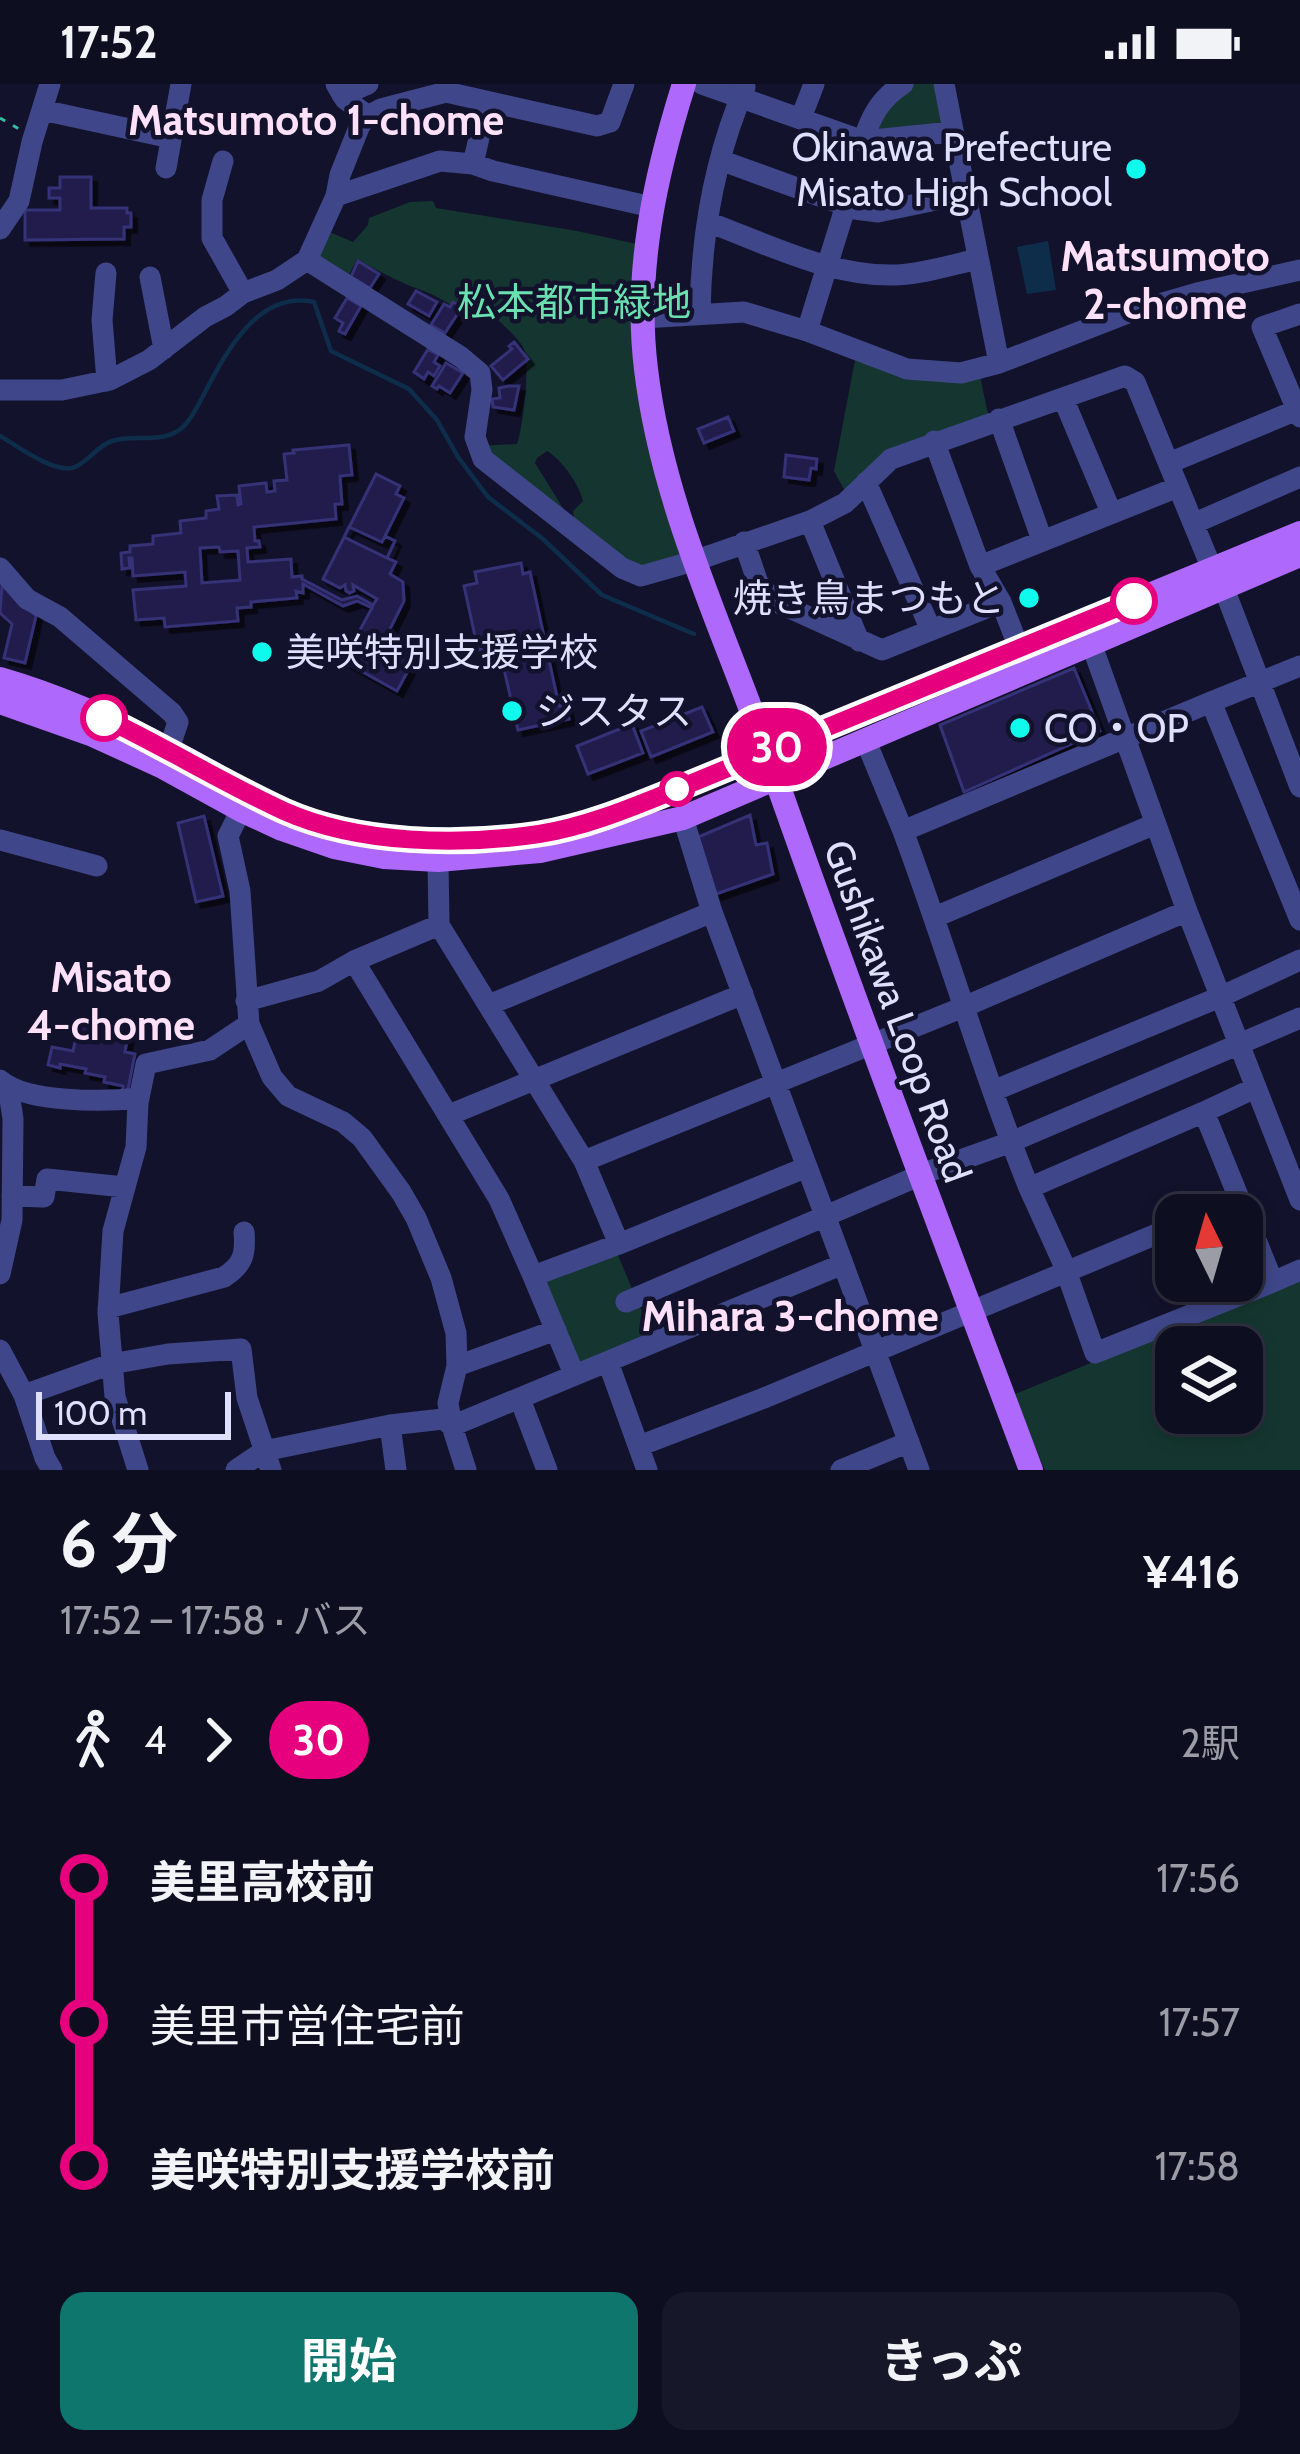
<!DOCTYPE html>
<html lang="ja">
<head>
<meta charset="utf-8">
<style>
  :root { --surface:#0e0e21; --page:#17172a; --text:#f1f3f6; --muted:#9b9ca5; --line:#2e2e3f; --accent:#0f766e }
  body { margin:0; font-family:Cabin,"Noto Sans JP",sans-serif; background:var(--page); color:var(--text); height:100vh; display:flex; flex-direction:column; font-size:45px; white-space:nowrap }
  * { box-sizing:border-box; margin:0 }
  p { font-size:39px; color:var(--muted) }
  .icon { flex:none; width:66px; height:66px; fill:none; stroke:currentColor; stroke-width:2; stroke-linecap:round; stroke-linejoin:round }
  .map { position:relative; height:1386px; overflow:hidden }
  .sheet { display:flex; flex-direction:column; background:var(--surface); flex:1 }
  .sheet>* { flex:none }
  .badge { padding:0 24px; border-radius:39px; font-size:42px; line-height:78px }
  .needle { width:78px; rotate:355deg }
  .tools { position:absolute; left:1155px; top:1110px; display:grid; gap:24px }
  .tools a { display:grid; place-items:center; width:108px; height:108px; border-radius:24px; background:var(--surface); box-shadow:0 6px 18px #0003,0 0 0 3px var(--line); font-size:60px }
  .scale { position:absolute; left:36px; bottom:30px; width:195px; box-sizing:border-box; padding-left:12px; border:6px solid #dee0fe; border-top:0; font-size:33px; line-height:42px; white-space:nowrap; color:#dee0fe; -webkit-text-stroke:9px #13122c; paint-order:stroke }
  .map>.badge { position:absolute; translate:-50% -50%; box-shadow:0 0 0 6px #fff }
  .legs { display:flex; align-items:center; gap:18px; height:132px; padding:0 60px; font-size:39px }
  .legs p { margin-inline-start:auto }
  .head { display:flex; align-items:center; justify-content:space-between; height:204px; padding:0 60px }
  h1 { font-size:66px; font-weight:700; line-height:90px }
  .primary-button { display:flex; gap:24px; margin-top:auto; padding:24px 60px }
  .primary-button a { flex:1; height:138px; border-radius:24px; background:var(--accent); color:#fff; font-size:48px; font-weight:700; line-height:138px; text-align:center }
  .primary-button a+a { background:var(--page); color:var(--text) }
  ul { padding:0 60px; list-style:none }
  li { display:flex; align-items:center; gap:42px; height:144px; font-size:45px }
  li i { display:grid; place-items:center; width:18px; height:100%; margin:0 15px; background:currentColor }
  li i::after { content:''; width:30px; height:30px; margin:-15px; border:9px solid; border-radius:50%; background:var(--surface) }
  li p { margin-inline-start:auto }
  li:first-child i { background:linear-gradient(#0000 50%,currentColor 0) }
  li:last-child i { background:linear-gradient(currentColor 50%,#0000 0) }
  .status { display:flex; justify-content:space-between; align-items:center; height:84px; padding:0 60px; background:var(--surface); direction:ltr }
  .status svg { height:33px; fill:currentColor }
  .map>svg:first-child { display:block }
  .green { fill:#153630; fill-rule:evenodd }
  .water { fill:#0d2d4b }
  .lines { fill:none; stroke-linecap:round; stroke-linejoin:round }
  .stream { stroke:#0d2d4b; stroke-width:4.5 }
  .building { fill:#211f4d; stroke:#353178; stroke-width:3; fill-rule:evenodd; filter:url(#shadow) }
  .path { stroke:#34bda0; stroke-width:3; stroke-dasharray:6 9; stroke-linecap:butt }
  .minor { stroke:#3f478a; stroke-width:21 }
  .major { stroke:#ae68fc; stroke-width:24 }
  .line-1-casing { stroke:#fff; stroke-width:27 }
  .line-1 { stroke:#e6007e; stroke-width:18 }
  .poi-dot { fill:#0ffaed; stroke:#13122c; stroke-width:4.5 }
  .stop-1-dot { fill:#fff; stroke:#e6007e; stroke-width:6 }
  .labels { text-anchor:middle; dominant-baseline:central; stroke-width:9; stroke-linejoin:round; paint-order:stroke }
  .poi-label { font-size:39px; fill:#dee0fe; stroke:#13122c; text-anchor:start }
  .park-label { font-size:39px; fill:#6adfb0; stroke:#13122c }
  .street-label { font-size:39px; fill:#dee0fe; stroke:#13122c }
  .neighbourhood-label { font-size:42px; font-weight:bold; fill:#fee0f8; stroke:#13122c }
</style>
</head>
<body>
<div class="status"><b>17:52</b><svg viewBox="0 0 49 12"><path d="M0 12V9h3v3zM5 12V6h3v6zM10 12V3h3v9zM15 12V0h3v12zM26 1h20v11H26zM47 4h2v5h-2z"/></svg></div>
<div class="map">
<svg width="1300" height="1386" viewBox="0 0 1300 1386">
  <defs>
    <filter id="shadow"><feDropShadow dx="5.5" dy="5.5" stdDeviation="0" flood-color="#0009"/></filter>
  </defs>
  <rect width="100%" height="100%" fill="#13122c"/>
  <!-- green -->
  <path class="green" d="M903,0h41l8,48 -88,9z
    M433,117l3,7 141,23 69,15 -3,72 51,243 -53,15 -65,-45 -3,-20 10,-10c-4,-17 -21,-41 -36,-50l-10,7 -2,5 31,50 -88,-67 39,-2c6,-17 14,-81 6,-97 -6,-10 -18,-20 -27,-29 -28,2 -45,-16 -70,-26 -25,-9 -46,-20 -69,-33l-13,26 -37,-25 13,-32 33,14 15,-17 1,-7 41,-16z
    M855,276l125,16 9,43 -143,74 -12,-22z
    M614,1162l41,97 -81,31 -41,-98z
    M1300,1193v193h-255l-32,-75zM1176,1263h66v66h-66z"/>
  <!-- water -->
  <path class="water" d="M1048,157l8,49 -29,4 -10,-47z"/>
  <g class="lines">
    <!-- stream -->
    <path class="stream" d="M0,352c17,10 56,39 75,31 14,-6 22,-21 37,-26 21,-7 44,2 64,-9 12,-6 21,-25 27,-36 22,-42 54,-106 111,-94l17,49 78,38 28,31 21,37 30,40 55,42 59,56 92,39"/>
  </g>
  <!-- building -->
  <path class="building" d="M60,93h31v31h36v5h4v14h-7v12l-99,1v-30h35v-12h-11v-10h11z
    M358,177l21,13 -9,14 -19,-11z
    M416,207l21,11 -8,14 -21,-12z
    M347,214l14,8 -16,28 -6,-3 4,-8 -8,-5z
    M453,218l9,5 -17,26 -14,-8 13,-21 6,3z
    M514,258l14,17 -25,21 -12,-14 21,-17 -3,-3z
    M428,265l10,6 -4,7 6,4 -6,10 -6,-4 -4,7 -10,-7z
    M446,279l17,10 -13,20 -11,-7 -2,3 -5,-3z
    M509,302h10l-5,24 -21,-3 -1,-8 8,-1 -1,-10z
    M728,333l6,14 -30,12 -6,-14z
    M349,361l3,30 -12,1 2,28h-7l1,15 -82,8 1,14h4l1,6 -13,1 1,14 43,-3 1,18 10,-1v3l40,21 15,-4 16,9 4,-6 -24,-14 1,6 -4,2 -4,-2 -1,-6 -5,3 -17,-9 53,-105 24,12 -4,8 8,4 -19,38 10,5 -8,17 9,4 -6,12 13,8 1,19 -16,32 17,9 4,27 -12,22 -54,-30 29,-53 -15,-7 -14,5 -40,-22v9l-7,-2 1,7 -46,4v5l-14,1 1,13 -73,6 -1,-9 -28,2 -3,-30 53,-4 -1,-14 -52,4 -1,-18h-3l1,10 -8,1 -1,-16 9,-1v-6l23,-2v-8l28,-3 -1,-12 26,-3v-7l13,-2 -2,-13 20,-1 1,10 3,-1 -2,-18 27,-3 1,9 8,-1 -1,-10 13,-1 -3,-26 10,-1 -1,-3zM219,463l1,5 18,-1 2,29 -38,3 -2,-35z
    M786,371l31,4 -1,10 -5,-1 -2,12 -25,-3z
    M349,443l33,15 3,-6 10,5 -8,17 -43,-21z
    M521,479l2,11 7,-2 29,134 7,-1 3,14 -51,11 -17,-74 -13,3 -2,-11 -8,2 -14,-64 13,-3 -2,-11z
    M2,501l34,31 -11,47 -21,-5 8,-34 -12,-11z
    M1074,584l26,63 -136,61 -24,-67z
    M702,623l11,25 -62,25 -10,-26z
    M632,640l11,29 -55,21 -11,-28z
    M750,731l6,30 11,-2 6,31 -57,20 -18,-57z
    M204,732l19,80 -27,6 -18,-79z
    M79,939l49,11 -3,18 10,2 -8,40 -5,-2 1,-6 -19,-4 1,-5 -20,-4 1,-4 -26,-5v4l-12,-3 4,-18 21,4z"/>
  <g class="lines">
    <!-- path -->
    <path class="path" d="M0,34l19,11"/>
    <!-- minor -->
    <path class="minor" d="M336,0l9,15 23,17
      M702,0l161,57 89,-9
      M944,0l55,279
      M342,11l26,-11
      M42,26l129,28
      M801,34l13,-34
      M863,57c8,-25 17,-42 40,-57
      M720,76l135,49 23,3 87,-18
      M223,77l-11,39v38l31,55
      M473,80l14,-61
      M166,84l15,-84
      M336,112l104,-35 33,3 20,7 159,36
      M708,138c59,22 123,55 188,53 27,-1 55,-10 82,-16
      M0,145l19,-28 13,-59 18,-58
      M307,176l154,97 19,16 2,17 -7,47 8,22 139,109 19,8 53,-15 116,-40 35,-18 46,-44 234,-83 10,6 77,187
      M106,189l-4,47 5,61
      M150,193l14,72
      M700,230c1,-77 14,-155 45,-227
      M1300,230l-38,13 38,90
      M643,234l101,-6 63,19 100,38 54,4 38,-10 129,-50 69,-20 103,-23
      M807,247l39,-126
      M0,306h62l48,-10 39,-20 56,-43 21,-11 17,-13 34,-13 30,-20 29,-64 4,-21 20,-50 8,-9 13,-7 65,-17 151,34 13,-4 14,-38
      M1063,314l48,114
      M999,335l43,121
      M934,357l46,125 21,36 18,46
      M1169,379l128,-53
      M866,398l65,148
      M810,437l49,120
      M1195,439l105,-46
      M744,458l14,41 16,18 108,49 119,-48
      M980,482l198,-79
      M0,484l27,31 33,18 112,96 6,9 -9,27
      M1223,502l77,201
      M1091,559l96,268 113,289
      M1211,618l89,-36
      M865,655l38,92
      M241,726l-13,26 12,55 9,133 23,53 16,19 55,26 19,16 39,54 15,26 25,60 15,55 1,33 -9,37 4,23 14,44
      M683,734l29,94
      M0,756l97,26
      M438,776l1,65 145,236 35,83
      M935,833l220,-93
      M354,877l145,238 34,77 86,-32 188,-77 -95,-255 -223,93
      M246,917l73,-20 35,-20 85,-36
      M0,996c26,23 105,22 139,18
      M993,1007l227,-94 80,-37
      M1204,1028l51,-24
      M449,1031l294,-121
      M584,1077l382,-155 221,-95
      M807,1083l36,97
      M1029,1104c-47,-117 -82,-239 -126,-357l308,-129 89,218
      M12,1112l32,1 3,-18 77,8
      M1204,1131l34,-14
      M0,1190l12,-54 1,-101 -5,-33
      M533,1192l41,98
      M1273,1198l-69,-170 -175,76 35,77 31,88 178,-71 27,-12
      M626,1218l304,-131 81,-29 289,-124
      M108,1224l116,-31c19,-12 22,-23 20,-45
      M0,1266l24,45 21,63 7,12
      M608,1278l39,108
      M457,1282l99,-36
      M24,1311l87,-31 57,-10 73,-5 6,49 24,72
      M520,1315l27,71
      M390,1341l6,45
      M639,1362l125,-48 412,-172
      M138,1386l-23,-73 -7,-84 5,-82 23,-84 2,-44 8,-39 64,-14 39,-26
      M236,1386l28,-19 126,-26 53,-6 9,7 391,-162 76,206
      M841,1386l68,-28"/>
    <!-- major -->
    <path class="major" d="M684,0c-29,92 -50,188 -38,285 16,136 77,259 122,387 84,240 174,477 263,714
      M0,595c59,17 117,43 170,71 39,20 75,43 114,61 74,33 176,35 255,23 46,-7 89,-25 132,-42l629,-259
      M0,618l93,33 68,31 80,44 41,19 52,18 50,10 54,3 102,-9 143,-33 617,-263"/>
  </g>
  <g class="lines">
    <defs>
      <path id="line-1" d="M104,634c61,29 119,65 180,93 74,33 175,35 255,23 45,-7 89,-25 131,-42l464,-191"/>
    </defs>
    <!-- line-1 casing -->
    <use href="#line-1" class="line-1-casing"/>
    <!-- line-1 -->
    <use href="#line-1" class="line-1"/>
  </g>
  <!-- markers -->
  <g class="poi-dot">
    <circle cx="1136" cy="85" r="12"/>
    <circle cx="1029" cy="514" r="12"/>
    <circle cx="262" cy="568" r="12"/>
    <circle cx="512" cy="627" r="12"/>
    <circle cx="1020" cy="644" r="12"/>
  </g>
  <g class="stop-1-dot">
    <circle cx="1134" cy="517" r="21"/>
    <circle cx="104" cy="634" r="21"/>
    <circle cx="677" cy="705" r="15"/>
  </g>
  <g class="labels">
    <!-- poi labels -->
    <g class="poi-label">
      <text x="1112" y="63" text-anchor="end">Okinawa Prefecture<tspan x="1112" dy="45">Misato High School</tspan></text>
      <text x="1005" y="514" text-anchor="end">焼き鳥まつもと</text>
      <text x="286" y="568">美咲特別支援学校</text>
      <text x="536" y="627">ジスタス</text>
      <text x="1044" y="644">CO・OP</text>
    </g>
    <!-- park labels -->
    <g class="park-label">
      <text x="574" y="218">松本都市緑地</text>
    </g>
    <!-- street labels -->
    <g class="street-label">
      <text transform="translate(898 927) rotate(70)">Gushikawa Loop Road</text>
    </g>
    <!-- neighbourhood labels -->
    <g class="neighbourhood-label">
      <text x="316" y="36">Matsumoto 1-chome</text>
      <text x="1165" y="172">Matsumoto<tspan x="1165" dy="48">2-chome</tspan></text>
      <text x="111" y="893">Misato<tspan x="111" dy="48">4-chome</tspan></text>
      <text x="790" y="1232">Mihara 3-chome</text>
    </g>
  </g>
</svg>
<div class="tools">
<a><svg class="needle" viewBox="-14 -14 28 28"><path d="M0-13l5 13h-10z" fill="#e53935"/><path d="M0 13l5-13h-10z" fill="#9b9ca5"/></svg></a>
<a><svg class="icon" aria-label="layers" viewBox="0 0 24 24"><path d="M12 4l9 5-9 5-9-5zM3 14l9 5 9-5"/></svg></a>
</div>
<div class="scale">100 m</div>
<b class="badge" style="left:777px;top:663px;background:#e6007e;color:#fff">30</b>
</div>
<section class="sheet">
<div class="head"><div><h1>6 分</h1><p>17:52 – 17:58 · バス</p></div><b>¥416</b></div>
<div class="legs"><svg class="icon" aria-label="walk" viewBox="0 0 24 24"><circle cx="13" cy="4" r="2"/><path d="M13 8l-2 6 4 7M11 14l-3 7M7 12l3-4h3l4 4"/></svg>4<svg class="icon" aria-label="forward" viewBox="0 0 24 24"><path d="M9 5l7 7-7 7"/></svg><b class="badge" style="background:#e6007e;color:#fff">30</b><p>2駅</p></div>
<ul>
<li><i style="color:#e6007e"></i><b>美里高校前</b><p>17:56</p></li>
<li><i style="color:#e6007e"></i><span>美里市営住宅前</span><p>17:57</p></li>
<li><i style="color:#e6007e"></i><b>美咲特別支援学校前</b><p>17:58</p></li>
</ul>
<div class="primary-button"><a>開始</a><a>きっぷ</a></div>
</section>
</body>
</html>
